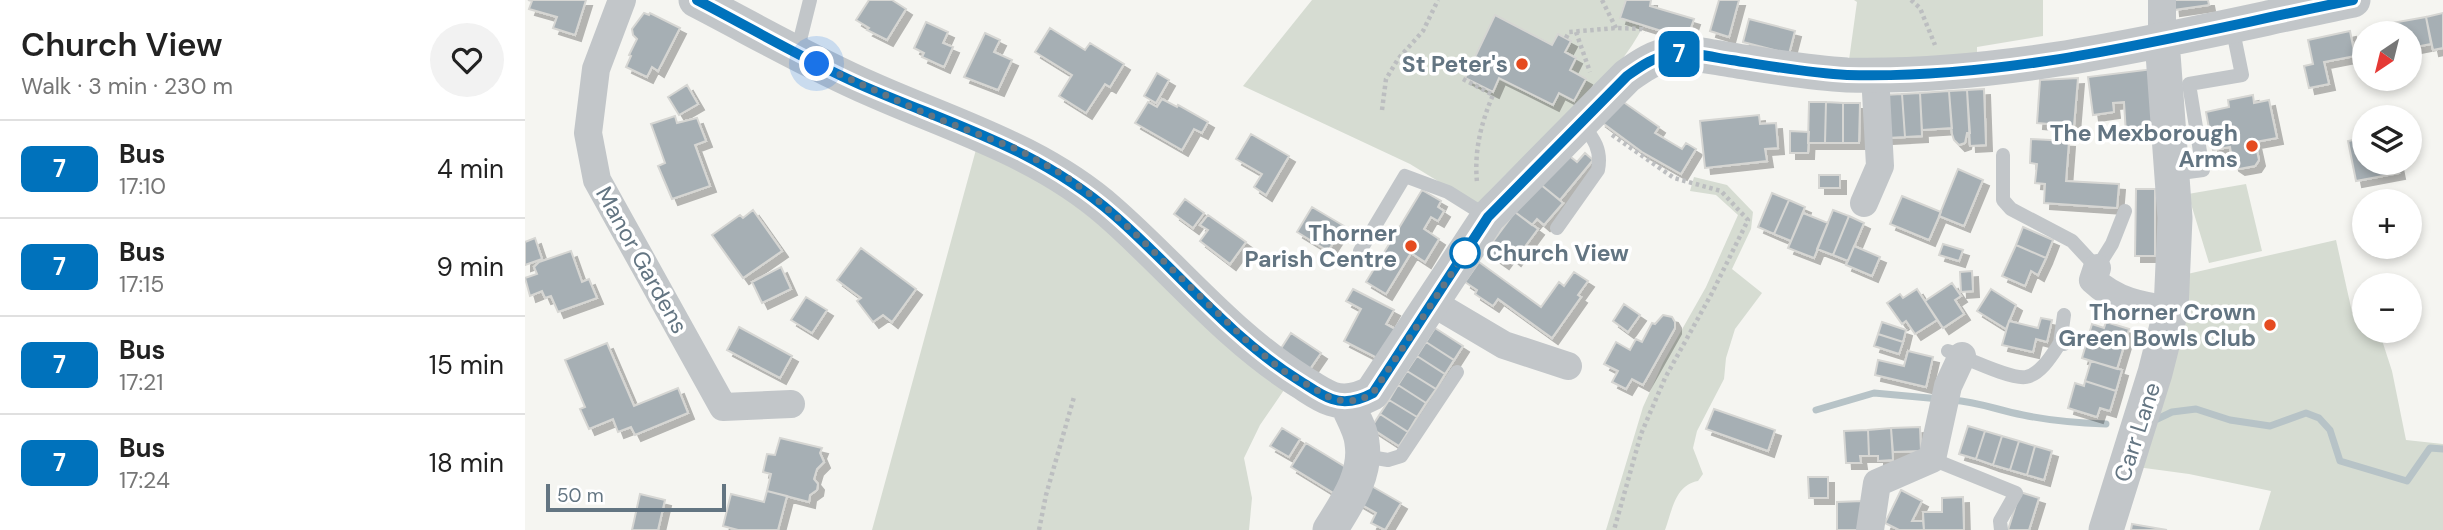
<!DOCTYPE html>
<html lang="en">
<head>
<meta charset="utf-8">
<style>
  :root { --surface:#fff; --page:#f2f2f2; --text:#222; --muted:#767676; --line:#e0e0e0 }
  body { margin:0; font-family:"DM Sans",sans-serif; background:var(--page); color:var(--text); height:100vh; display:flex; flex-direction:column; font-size:26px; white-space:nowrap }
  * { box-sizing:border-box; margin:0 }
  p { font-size:23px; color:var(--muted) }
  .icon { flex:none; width:38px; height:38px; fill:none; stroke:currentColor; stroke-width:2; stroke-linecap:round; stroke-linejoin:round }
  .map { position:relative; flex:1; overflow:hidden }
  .details { display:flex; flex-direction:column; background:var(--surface); width:525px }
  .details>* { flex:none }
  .badge { padding:0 14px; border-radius:10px; font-size:24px; line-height:46px }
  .needle { width:46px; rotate:215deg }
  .buttons { position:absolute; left:1827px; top:21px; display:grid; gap:14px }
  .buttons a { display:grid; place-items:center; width:70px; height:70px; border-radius:50%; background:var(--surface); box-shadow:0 4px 10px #0003; font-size:35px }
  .scale { position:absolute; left:21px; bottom:18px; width:180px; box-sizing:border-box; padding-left:7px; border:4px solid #637582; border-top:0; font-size:19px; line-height:24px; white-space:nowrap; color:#637582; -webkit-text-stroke:5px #fff; paint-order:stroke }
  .you { position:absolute; width:35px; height:35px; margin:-18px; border:5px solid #fff; border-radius:50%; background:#1a73e8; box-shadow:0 0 0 10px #1a73e833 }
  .map>.badge { position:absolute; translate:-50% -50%; box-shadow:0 0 0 4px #fff }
  .round { display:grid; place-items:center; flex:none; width:74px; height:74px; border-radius:37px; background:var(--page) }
  .head { display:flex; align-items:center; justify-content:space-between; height:119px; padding:0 21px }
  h1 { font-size:33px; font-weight:600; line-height:52px }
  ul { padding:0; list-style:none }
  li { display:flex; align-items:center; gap:21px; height:98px; padding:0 21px; border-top:2px solid var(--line) }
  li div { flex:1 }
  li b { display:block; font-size:26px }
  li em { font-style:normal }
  li .badge { min-width:77px; font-weight:700; text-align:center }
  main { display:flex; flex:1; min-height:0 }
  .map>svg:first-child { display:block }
  .green { fill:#d6dcd2 }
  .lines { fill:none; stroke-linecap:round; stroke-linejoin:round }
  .stream { stroke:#b7c3c7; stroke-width:7 }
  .building { fill:#a6afb4; stroke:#d6d6d3; stroke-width:2; filter:url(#shadow) }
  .path { stroke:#bcbec0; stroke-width:4.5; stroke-dasharray:3.5 3.5; stroke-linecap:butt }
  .service { stroke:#c2c6c9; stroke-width:14 }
  .minor { stroke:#c2c6c9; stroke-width:28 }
  .tertiary { stroke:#c2c6c9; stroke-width:35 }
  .line-casing { stroke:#fff; stroke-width:16 }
  .line { stroke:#0072bc; stroke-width:10 }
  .walk { stroke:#637582; stroke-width:7; stroke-dasharray:0 12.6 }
  .poi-dot { fill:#e54b20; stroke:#fff; stroke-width:2.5 }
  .stop-dot { fill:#fff; stroke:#0072bc; stroke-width:3.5 }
  .labels { text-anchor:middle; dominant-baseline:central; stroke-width:7; stroke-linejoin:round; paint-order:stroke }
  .poi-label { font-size:23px; font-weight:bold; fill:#637582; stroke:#fff; text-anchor:end }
  .stop-label { font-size:23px; font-weight:bold; fill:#637582; stroke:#fff; text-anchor:start }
  .street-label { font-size:23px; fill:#637582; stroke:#fff }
</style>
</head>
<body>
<main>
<section class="details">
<div class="head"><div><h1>Church View</h1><p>Walk · 3 min · 230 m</p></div><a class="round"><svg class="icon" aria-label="heart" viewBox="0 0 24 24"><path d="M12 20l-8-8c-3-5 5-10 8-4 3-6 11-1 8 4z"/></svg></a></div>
<ul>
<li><span class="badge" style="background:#0072bc;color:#fff">7</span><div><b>Bus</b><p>17:10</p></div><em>4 min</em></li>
<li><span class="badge" style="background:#0072bc;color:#fff">7</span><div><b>Bus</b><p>17:15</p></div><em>9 min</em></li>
<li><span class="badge" style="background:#0072bc;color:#fff">7</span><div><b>Bus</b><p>17:21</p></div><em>15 min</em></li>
<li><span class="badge" style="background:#0072bc;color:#fff">7</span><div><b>Bus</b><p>17:24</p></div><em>18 min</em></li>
</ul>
</section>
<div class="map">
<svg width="1918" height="530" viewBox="0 0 1918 530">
  <defs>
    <filter id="shadow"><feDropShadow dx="6" dy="6" stdDeviation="0" flood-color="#0004"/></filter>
  </defs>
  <rect width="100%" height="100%" fill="#f5f5f1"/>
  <!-- green -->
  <path class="green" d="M787,0h314l-5,18 23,7c-41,77 -113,116 -167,180l-67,-41 -167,-78z
    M1329,0h189v36l-66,11v10l-128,3 8,-58z
    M452,146l71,38 59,47 177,159 -24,35 -16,33 8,40 -3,32h-377z
    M1169,177l33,8 26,27 -2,17 -19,40 30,24 -27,36 -9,29 -2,21 -27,52 -4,17 10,26 -5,7c-23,4 -26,30 -33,49h-59l37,-123 20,-44 43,-76 32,-72 -22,-20 -26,-4z
    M1721,184l16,67 -53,12 -21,-69z
    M1811,240l16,72 10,-2 2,21h15l13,40 14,69 37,4v86h-184l12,-39 -82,-17 -52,-7 46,-192z"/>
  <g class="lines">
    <!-- stream -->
    <path class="stream" d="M1427,400c27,2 45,10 71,15 28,6 55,8 83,9
      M1291,410l58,-17 66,6
      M1628,421l19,-9 24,-3 34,11 40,6 36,-13 13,5 11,12 10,31 67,20 23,-33 13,1"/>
  </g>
  <!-- building -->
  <path class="building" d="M3,0h58l-11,35 -22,-7 4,-11 -28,-8 3,-8z
    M344,0h23l14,9 -19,31 -20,-10 2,-2 -13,-8z
    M1101,0h25l-1,6 44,13 -7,20 -67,-21z
    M1194,0h20l-10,37 -19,-6z
    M1648,0h35l1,5 -35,5z
    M119,13l5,2 1,-2 30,15 -22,43 -6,-4 -5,10 -21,-10 5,-11 -2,-1 8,-16 -4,-4 -1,-6z
    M1918,13v35l-10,2 -7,-33z
    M970,15l57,30 6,-11 13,7 -6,11 11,6 -6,12 16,9 -12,22 -15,-8 -6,12 -54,-27 -6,14 -28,-14z
    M1901,17l5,27 -21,4v-15h-16l-2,-10z
    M1224,19l46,12 -6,23 -46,-12z
    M401,22l22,10 -5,11 10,4 -9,20 -22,-10 2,-4 -10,-5z
    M525,28l35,22 5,-7 34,21 -14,23 -5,-3 -19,29 -27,-17 13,-21 -37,-23z
    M1825,31l5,25 -31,6 5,22 -20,4 -5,-22 9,-2 -5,-24z
    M460,33l15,7 -6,12 18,8 -14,30 -34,-13z
    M1628,69l5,64 -32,1 -2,-32 -11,1 1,9 -21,3 -5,-38z
    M632,73l12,7 -13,23 -12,-7z
    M1553,78l-4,48 -37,-3 3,-43z
    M162,85l11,19 -19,11 -11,-18z
    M1459,89l2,56 -16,1 -3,-56z
    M1442,90l3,43h-3l-2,10 -6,2 -5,-5 -2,-6 -3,-43z
    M1424,91l3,37 -30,2 -2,-37z
    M1395,93l2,43 -17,1 -3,-43z
    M1377,94l3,43 -18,1 -3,-43z
    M1728,95l1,8 15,-3 8,38 -22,4 4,18 -4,6 -16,3 -6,-4 -3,-18 -17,3 -7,-38 23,-5 -1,-7z
    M637,99l15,8 1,-2 30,17 -6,11 -8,-4 -12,21 -47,-27 13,-21 9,5z
    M1097,101l37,26 -4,6 27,16 4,-6 10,6 -15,25 -39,-22 -42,-31z
    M1284,102h17l-1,41h-17z
    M1301,102l17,1v40h-18z
    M1318,103h17l-1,40h-16z
    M1234,115l1,9 16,-1 2,25 -13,1 2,12 -62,7 -5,-47z
    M150,116l2,7 20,-5 9,23 -11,4 15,41 -38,13 -14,-33 7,-3 -14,-39z
    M1265,131l19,1 -1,21h-18z
    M726,134l38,22 -23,39 -12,-8 8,-13 -26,-15z
    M1839,138v25h33l2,10 -43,8 -8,-40z
    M1506,139l38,2 -3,40 53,3 -2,24 -73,-5 1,-19 -10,-1 2,-19 -7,-1z
    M1041,153l11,9 8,-9 8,7 -33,40 -20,-16z
    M1433,169l25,11 -19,46 -25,-10z
    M1294,175h21v13h-21z
    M1014,183l24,20 -19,22 -7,-6 -5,6 -17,-13z
    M1611,189h19v67h-20z
    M897,190l19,11 -3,6 6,4 -6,10 -7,-4 -7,12 15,10 -14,23 -14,-9 -25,41 -20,-12z
    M1247,193l17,7 -15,34 -16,-7z
    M1377,196l39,16 -12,28 -39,-16z
    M660,199l19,14 -11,15 -19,-14z
    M1264,200l16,7 -14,34 -17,-7z
    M787,207l32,19 -16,25 -31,-19z
    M228,210l29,41 -39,27 -31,-43 28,-20 3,3z
    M1308,210l16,6 -16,39 -16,-6z
    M990,212l23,17 -23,31 -6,-5 -6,8 -17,-12z
    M1278,213l25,10 -14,35 -26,-10z
    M683,215l38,27 -16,22 -30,-23 8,-11 -8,-5z
    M1324,216l15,7 -16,38 -15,-6z
    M1498,227l30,13 -7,18 -30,-13z
    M10,238l7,21 -17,6v-23z
    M1418,244l20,6 -4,11 -20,-6z
    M1491,245l30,13 -8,17 -7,-4 -6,15 -23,-10z
    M1329,246l26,11 -8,19 -26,-11z
    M336,248l55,41 -24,33 -9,-7 -10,7 -16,-21 4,-3 -24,-18z
    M46,251l11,31 7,-3 8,19 -39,14 -7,-16 -6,2 -3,-7 -12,5 -5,-18 12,-4 -3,-7 5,-5z
    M954,262l62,45 18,-25 5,4 10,-14 14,9 -10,14 3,2 -29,41 -54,-39 -5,7 -18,-12 2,-4 -12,-8z
    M256,267l10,22 -29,14 -10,-21z
    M1447,271l1,20 -12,1 -1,-20z
    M1427,283l9,13 -6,4 9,14 -21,14 -18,-27z
    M828,289l41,21 -8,14 11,6 -16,30 -37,-19 17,-32 -15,-8z
    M1392,289l20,31 -22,14 -9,-13 -4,3 -15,-21 13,-9 3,4z
    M1466,289l25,16 -10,24 -29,-18z
    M281,297l21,13 -15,23 -21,-13z
    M1099,304l16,11 -12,17 -15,-11z
    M1138,315l9,2 3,5v6l-32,57 -11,-6 -6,10 -14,-7 6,-11 -14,-7 12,-22 14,8 6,-11 6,3 10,-19 3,1z
    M1516,318l11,2 -5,22 -11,-3 -3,13 -31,-7 7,-24 29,7z
    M1357,322l24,8 -3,12 -25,-8z
    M1581,322l23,7 -12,40 -35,-11 10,-34 12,4z
    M214,327l53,29 -12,22 -53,-28z
    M910,328l28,18 -9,14 -28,-18z
    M766,333l30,20 -11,16 -30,-19z
    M1353,334l25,8 -4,12 -25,-8z
    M901,342l28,18 -9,14 -28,-18z
    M82,343l27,63 44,-18 10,25 -53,22 -4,-8 -13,5 -5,-13 -24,10 -9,-20 5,-2 -20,-47z
    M1383,351l25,6 -7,30 -51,-12 3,-15 26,6z
    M892,356l28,18 -9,15 -29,-18z
    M1566,361l31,9 -6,21 -31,-10z
    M882,371l29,18 -10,14 -28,-18z
    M1560,381l31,10 -6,20 -10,-3 -3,9 -29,-9 7,-25 9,3z
    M873,385l28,18 -9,14 -28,-17z
    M864,400l28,17 -9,15 -28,-18z
    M1189,409l61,21 -7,21 -62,-22z
    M855,414l28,18 -9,14 -28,-18z
    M1443,426l17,5 -9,28 -17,-5z
    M1395,427l1,24 -28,1 -2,-24z
    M757,428l18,11 -11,18 -19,-11z
    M1366,428l2,32 -15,1v-5h-9l-1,-26z
    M1343,430l1,26h-9l1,7h-15l-2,-32z
    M1460,431l17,5 -9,29 -17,-6z
    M1477,436l17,5 -9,29 -17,-5z
    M255,438l42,10 -2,5 4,9 -7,7 -3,10 4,5 -1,6 -7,5 -1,7 -42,-11 4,-17 -8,-2 4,-18 8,1z
    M1494,441l16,5 -8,29 -17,-5z
    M781,443l46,28 -12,26 -49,-30z
    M1510,446l17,5 -8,29 -17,-5z
    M1283,477h20v21h-19z
    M843,484l33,19 -16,27 -14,-7 5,-10 -19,-11z
    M1376,490l21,11 -10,20h11l1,9h-25l-14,-7z
    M242,491l20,5 -9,34h-40l-15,-4 8,-32 33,8z
    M1495,492l19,6 -10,32h-21z
    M115,494l25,6 -7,30h-26z
    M1438,497l1,33h-40l-1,-18h19v-14z
    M1338,501v29h-26v-28z
    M1607,524l35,6h-36z"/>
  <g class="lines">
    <!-- path -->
    <path class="path" d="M1077,0l14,28
      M1386,0l9,8 15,37
      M1051,32l14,40
      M1041,38l3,-6 47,-4 26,1 3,3
      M938,79l30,16c-12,28 -19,56 -16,87
      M857,110l4,-31 12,-20 25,-28 15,-31
      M1087,135l62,43 47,13 27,29 -36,73 -47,85 -24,56 -27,96
      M514,530l7,-35 28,-98"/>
    <!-- service -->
    <path class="service" d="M272,52l13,-52
      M1478,155v45l8,9 61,32 25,27 15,-24 13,-33
      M1648,174l30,-4 -14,-86 53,-9 -10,-49
      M1032,228l41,-58c4,-20 -4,-31 -16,-46
      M835,251l45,-75 43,16 40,25
      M1539,315l-4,28 4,1
      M1423,351c17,6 63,29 78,26 15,-3 26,-22 34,-34
      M839,456l24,4 13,-4 56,-84
      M1407,459l84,34 -16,28 1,9"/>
    <!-- minor -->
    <path class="minor" d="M97,0l-26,69 -8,64 9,47 126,227 68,-3
      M1637,40v-40
      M1339,203l16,-37 -5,-92
      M1572,268l-4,12c22,21 48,26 78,30
      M908,303l71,42 64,21
      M1345,530l7,-47 55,-24 16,-73 14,-30"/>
    <!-- tertiary -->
    <path class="tertiary" d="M171,0c58,30 115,63 175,89 83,37 170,62 239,123 63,55 118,124 190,169 10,6 20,14 32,18 14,5 27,1 40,-6l116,-176 139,-141c14,-10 28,-20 47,-22 19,-2 38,3 57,6 39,6 77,13 116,15 171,4 340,-41 506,-75
      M805,530c16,-26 37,-55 32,-87 -1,-14 -11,-29 -16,-42
      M1581,530l49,-157 16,-63 4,-92 -13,-178"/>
  </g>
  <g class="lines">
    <defs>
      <path id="line" d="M172,0c54,28 108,60 164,85 91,40 177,63 253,130 62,54 115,122 186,166 10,6 20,14 32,18 14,5 28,1 41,-6l115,-176 139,-141c14,-10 28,-20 47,-22 19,-2 38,3 57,6 39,6 77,13 116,15 171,5 340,-42 506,-75"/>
    </defs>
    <!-- line casing -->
    <use href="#line" class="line-casing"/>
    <!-- line -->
    <use href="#line" class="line"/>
    <!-- walk -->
    <path class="walk" d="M292,64l112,51 90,35 43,24 32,23 33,29 121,116 34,28 50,29 14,2 14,-1 13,-7 92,-140"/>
  </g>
  <!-- markers -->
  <g class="poi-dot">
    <circle cx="997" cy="64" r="7"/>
    <circle cx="1727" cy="146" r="7"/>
    <circle cx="886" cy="246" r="7"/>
    <circle cx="1745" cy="325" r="7"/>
  </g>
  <circle class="stop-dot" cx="940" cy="253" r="14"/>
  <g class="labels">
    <!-- poi labels -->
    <g class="poi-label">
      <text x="983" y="64">St Peter's</text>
      <text x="1713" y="133">The Mexborough<tspan x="1713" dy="26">Arms</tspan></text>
      <text x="872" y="233">Thorner<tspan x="872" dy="26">Parish Centre</tspan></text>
      <text x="1731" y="312">Thorner Crown<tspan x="1731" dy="26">Green Bowls Club</tspan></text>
    </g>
    <!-- stop labels -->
    <g class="stop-label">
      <text x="961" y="253">Church View</text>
    </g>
    <!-- street labels -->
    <g class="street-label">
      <text transform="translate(117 260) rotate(61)">Manor Gardens</text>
      <text transform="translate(1612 432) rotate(-72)">Carr Lane</text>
    </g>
  </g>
</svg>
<div class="buttons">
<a><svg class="needle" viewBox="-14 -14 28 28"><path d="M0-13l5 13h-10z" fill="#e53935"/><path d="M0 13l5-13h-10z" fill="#767676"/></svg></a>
<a><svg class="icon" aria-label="layers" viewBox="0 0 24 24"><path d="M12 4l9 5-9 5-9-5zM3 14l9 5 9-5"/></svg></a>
<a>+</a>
<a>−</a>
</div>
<div class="scale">50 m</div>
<div class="you" style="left:292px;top:64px"></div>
<b class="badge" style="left:1154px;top:54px;background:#0072bc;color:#fff">7</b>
</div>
</main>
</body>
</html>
